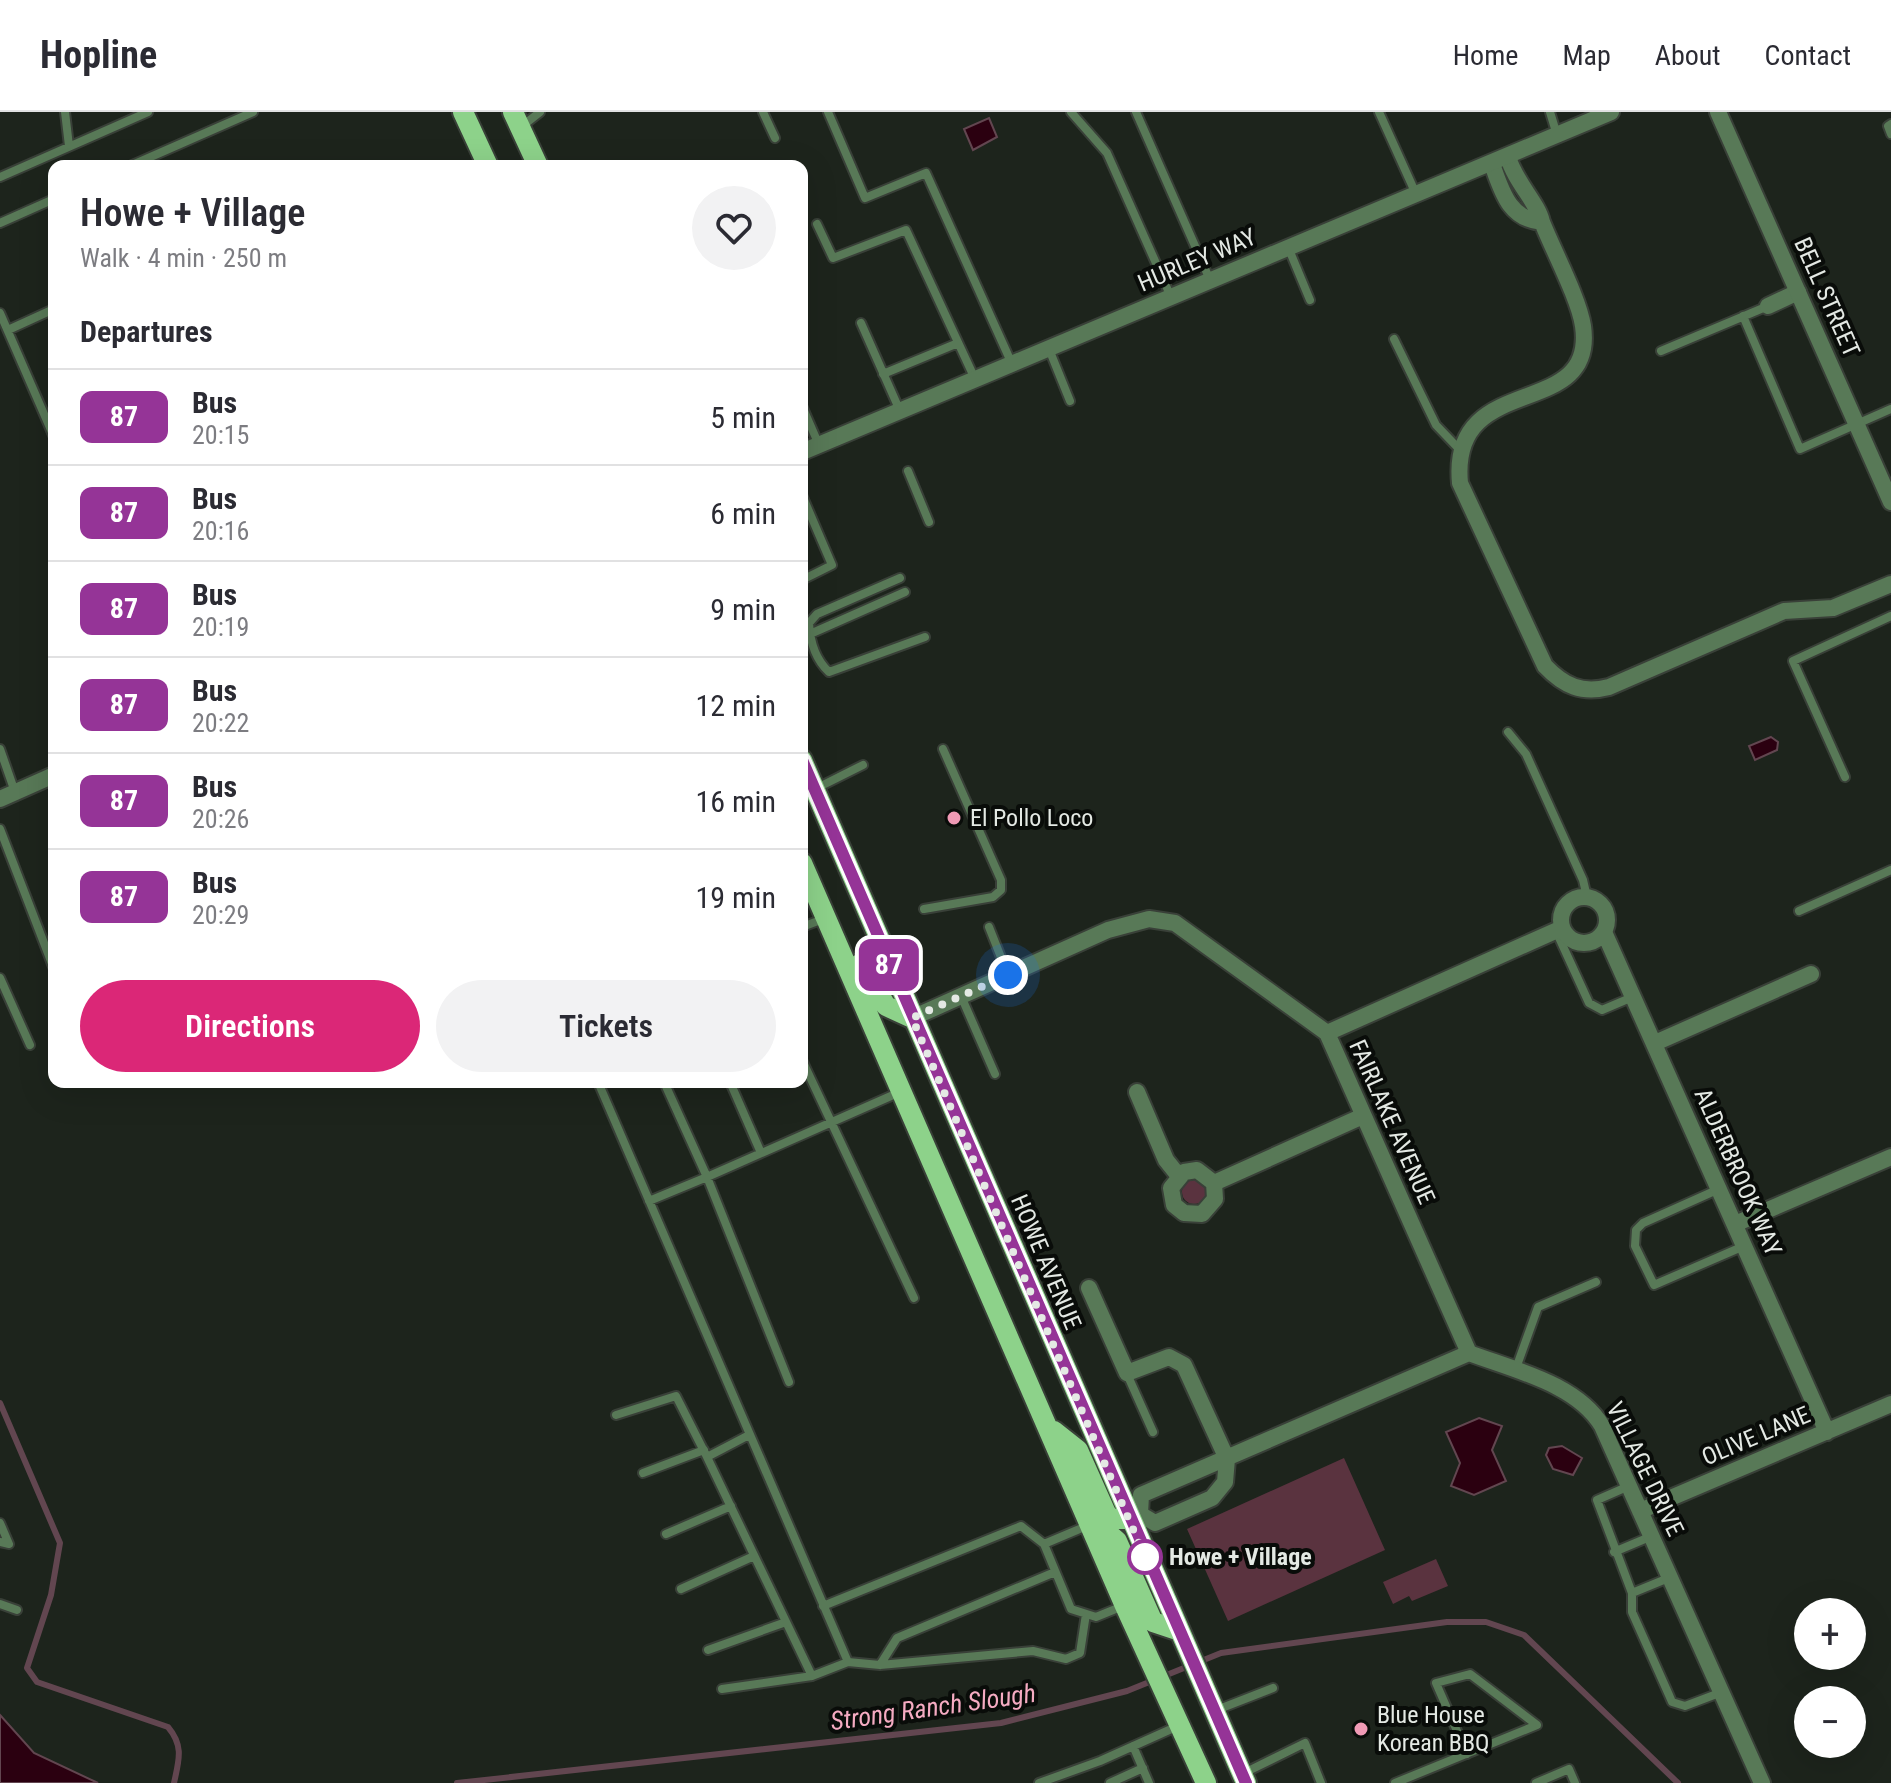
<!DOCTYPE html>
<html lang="en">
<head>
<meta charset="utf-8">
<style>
  :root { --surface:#fff; --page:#f2f2f3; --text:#2b2b33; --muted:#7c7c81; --line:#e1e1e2; --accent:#db2777 }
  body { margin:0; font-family:"Roboto Condensed",sans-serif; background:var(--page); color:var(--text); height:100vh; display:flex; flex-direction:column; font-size:30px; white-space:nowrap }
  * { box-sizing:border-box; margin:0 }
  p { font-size:26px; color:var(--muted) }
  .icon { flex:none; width:44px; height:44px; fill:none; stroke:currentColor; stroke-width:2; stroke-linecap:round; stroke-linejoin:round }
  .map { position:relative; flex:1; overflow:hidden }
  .panel { position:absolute; left:48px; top:48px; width:760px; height:928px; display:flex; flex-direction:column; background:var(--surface); border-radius:16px; box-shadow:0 8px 32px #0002 }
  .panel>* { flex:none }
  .badge { padding:0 16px; border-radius:12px; font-size:28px; line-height:52px }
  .controls { position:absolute; left:1794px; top:1486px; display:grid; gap:16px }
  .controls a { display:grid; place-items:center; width:72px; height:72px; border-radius:50%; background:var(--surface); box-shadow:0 8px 32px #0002; font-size:40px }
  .you { position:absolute; width:40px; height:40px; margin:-20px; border:6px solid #fff; border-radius:50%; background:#1a73e8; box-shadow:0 0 0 12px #1a73e833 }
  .map>.badge { position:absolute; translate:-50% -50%; box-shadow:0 0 0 4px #fff }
  h2 { padding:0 32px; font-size:30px; line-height:72px }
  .round { display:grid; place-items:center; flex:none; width:84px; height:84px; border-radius:42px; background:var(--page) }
  .headline { display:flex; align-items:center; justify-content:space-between; height:136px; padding:0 32px }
  h1 { font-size:38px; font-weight:600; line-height:60px }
  .button { display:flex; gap:16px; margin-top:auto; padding:16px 32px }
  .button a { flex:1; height:92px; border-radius:48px; background:var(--accent); color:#fff; font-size:32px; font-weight:600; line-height:92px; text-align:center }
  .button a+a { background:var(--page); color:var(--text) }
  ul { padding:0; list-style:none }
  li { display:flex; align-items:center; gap:24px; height:96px; padding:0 32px; border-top:2px solid var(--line) }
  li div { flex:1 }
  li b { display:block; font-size:30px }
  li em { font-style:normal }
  li .badge { min-width:88px; font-weight:700; text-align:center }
  header { display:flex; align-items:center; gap:48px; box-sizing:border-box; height:112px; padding:0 40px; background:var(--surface); border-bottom:2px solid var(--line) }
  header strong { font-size:38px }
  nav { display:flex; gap:44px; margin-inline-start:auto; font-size:28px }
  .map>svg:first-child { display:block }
  .green { fill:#5a333f }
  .water { fill:#2b0010; stroke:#624650; stroke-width:2 }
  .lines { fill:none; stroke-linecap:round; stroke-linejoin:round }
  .stream { stroke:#624650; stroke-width:6 }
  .service-casing { stroke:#394038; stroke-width:12 }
  .minor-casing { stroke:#394038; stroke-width:20 }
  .tertiary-casing { stroke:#394038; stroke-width:20 }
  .primary-casing { stroke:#394038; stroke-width:24 }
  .service { stroke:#587957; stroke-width:8 }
  .minor { stroke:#587957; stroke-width:16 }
  .tertiary { stroke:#587957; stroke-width:16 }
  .primary { stroke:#8dd28a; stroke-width:20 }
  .line-casing { stroke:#fff; stroke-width:18 }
  .line { stroke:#953497; stroke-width:12 }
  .walk { stroke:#e4e9e4; stroke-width:8; stroke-dasharray:0 14.4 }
  .poi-dot { fill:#f09ab5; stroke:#090c09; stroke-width:3 }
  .stop-dot { fill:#fff; stroke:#953497; stroke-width:4 }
  .labels { text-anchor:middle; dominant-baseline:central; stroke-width:8; stroke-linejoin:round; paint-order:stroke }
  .street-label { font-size:24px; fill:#e4e9e4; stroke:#090c09 }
  .poi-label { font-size:24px; fill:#e4e9e4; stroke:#090c09; text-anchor:start }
  .stop-label { font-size:24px; font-weight:bold; fill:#e4e9e4; stroke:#090c09; text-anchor:start }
  .water-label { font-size:26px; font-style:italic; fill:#f5abc2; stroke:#090c09 }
</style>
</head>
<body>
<header>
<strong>Hopline</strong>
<nav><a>Home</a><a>Map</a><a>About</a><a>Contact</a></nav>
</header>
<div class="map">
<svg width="1891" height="1671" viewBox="0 0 1891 1671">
  <rect width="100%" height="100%" fill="#1d241c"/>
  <!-- green -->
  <path class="green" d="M1182 1080a12 12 0 1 1 24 0a12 12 0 1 1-24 0Z
    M1344,1346l41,92 -157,71 -41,-92z
    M1436,1447l12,27 -36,15 -3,-5 -16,8 -10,-22z"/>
  <!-- water -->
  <path class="water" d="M989,6l8,19 -24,13 -9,-21z
    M1771,625l7,5 -1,8 -22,10 -6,-14z
    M1479,1306l23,8 -10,24 14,31 -32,14 -23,-9 9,-23 -14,-31z
    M1562,1334l20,12 -9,17 -20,-6 -7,-14 3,-7z
    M0,1603l34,38 64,30h-98z"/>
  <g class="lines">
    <!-- stream -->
    <path class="stream" d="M0,1291l60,140 -9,52 -24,73 10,14 131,45c16,19 11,33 6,56
      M457,1671l544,-60 126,-32 94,-38 226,-31h39l38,13 154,148"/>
    <defs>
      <path id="service" d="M65,0l4,34
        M763,0l12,26
        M828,0l37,86 61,-25 86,191
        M1071,0l36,41 64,144
        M1136,0l74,168
        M1379,0l37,82
        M1550,0l7,23
        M1891,12l-3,2 3,8
        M521,15l19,-15
        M130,54l123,-54
        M0,65l148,-65
        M0,111l54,-24
        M817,112l16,34 73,-28 69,149
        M1288,135l22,53
        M0,201l54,124
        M1743,204l57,133 91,-40
        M861,211l39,88
        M8,218l46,-21
        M1394,227l42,86 24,25
        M1049,237l21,52
        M1661,239l107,-45
        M883,262l75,-31
        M802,294l17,39
        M908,359l21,51
        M802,383l30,70 -30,15
        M900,466l-83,36 -8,9c1,18 7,37 20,49l96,-35
        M810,522l95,-42
        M1508,620l18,22 57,126 4,17
        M0,637l15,43
        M1845,665l-52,-116 98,-45
        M815,677l48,-24
        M0,717l54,140
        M924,797l69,-12 8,-7v-10l-58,-131
        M1799,799l92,-41
        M802,815l24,-9
        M989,815l19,48
        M1556,819l33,72 13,7 33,-14
        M0,866l30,67
        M961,884l34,78
        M802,948l112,238
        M598,970l250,580 32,3 153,-14 33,8 14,-6 6,-39
        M664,970l43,95 193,-85
        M730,970l31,71
        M1719,1077l-76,34 -7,7 -1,16 19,39 90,-39
        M649,1089l58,-24 82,205
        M1515,1259l23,-64 58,-25
        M1127,1262l26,58
        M616,1303l60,-19 31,61 42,-22
        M707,1345l105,219
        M643,1361l61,-23
        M1629,1374l-32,14 35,93v19l37,83 3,7 13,4 37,-14
        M0,1411l9,21 -9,-2
        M1089,1413l-45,19 27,65 25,8 27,-11
        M666,1422l65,-28
        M1614,1440l38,-16
        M681,1477l73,-33
        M1632,1481l39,-16
        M0,1492l17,6
        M823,1494l198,-80 23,18
        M708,1538l78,-28
        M880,1553l17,-27 158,-66
        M722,1577l90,-13 36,-14
        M1214,1599l59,-23
        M1133,1634l16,37
        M1242,1662l63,-31 16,40
        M1039,1671l61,-22 78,-35
        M1110,1671l33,-15
        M1395,1671l142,-58 -67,-51 -34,9 31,71
        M1536,1671l33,-14 6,14"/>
      <path id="minor" d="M1492,52c10,28 17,55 50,58 -4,-19 -27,-40 -34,-65
        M1542,110c11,28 37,77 41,104 14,97 -134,42 -123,157l85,183c19,20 37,28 64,21l175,-76 49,-3 58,-24
        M1768,194l30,-14
        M1561 808a23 23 0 1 1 46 0a23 23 0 1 1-46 0Z
        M1604,820l223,500
        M912,906l196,-88 41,-11 26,4 152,110 142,320
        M1327,921l235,-105
        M1655,931l156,-69
        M1137,980l29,68 12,15
        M1214,1071l1,16 -13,15 -18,-1 -10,-8 -3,-17 13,-16 13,-2 17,13 149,-67
        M1735,1112l156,-67
        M1089,1176l38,85 42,-16 15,8 43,94 -2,23 -13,16 -57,25 -15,-9
        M1640,1399l251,-107
        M1140,1402l1,-19 328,-142c45,17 108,31 133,73l160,357"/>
      <path id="tertiary" d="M1718,0l173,390
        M802,340l809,-340
        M0,687l54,-24"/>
      <path id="primary" d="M463,0l25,54
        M513,0l25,54
        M802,648l444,1023
        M802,751l323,743 81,177
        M861,851l25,43 26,12
        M1054,1319l24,19 28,63 5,6h16
        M1090,1413h9l18,16 36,81 24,8"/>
    </defs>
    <!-- service casing -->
    <use href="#service" class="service-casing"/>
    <!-- minor casing -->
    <use href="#minor" class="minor-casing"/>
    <!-- tertiary casing -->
    <use href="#tertiary" class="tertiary-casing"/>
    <!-- primary casing -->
    <use href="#primary" class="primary-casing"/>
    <!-- service -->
    <use href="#service" class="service"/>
    <!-- minor -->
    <use href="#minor" class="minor"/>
    <!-- tertiary -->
    <use href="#tertiary" class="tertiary"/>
    <!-- primary -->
    <use href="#primary" class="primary"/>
  </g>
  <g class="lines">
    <defs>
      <path id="line" d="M802,648l444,1023"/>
    </defs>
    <!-- line casing -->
    <use href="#line" class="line-casing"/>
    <!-- line -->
    <use href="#line" class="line"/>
    <!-- walk -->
    <path class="walk" d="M1008,863l-96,43 233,539"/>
  </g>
  <!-- markers -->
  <g class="poi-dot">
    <circle cx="954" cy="706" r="8"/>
    <circle cx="1361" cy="1617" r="8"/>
  </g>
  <circle class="stop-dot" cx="1145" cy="1445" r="16"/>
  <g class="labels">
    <!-- street labels -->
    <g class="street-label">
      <text transform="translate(1197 148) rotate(-23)">HURLEY WAY</text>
      <text transform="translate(1827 185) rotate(66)">BELL STREET</text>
      <text transform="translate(1392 1010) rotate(66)">FAIRLAKE AVENUE</text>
      <text transform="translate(1738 1060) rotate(66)">ALDERBROOK WAY</text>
      <text transform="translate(1046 1150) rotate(67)">HOWE AVENUE</text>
      <text transform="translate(1756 1324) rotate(-23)">OLIVE LANE</text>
      <text transform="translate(1645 1357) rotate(64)">VILLAGE DRIVE</text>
    </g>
    <!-- poi labels -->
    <g class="poi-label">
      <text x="970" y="706">El Pollo Loco</text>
      <text x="1377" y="1603">Blue House<tspan x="1377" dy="28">Korean BBQ</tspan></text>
    </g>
    <!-- stop labels -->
    <g class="stop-label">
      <text x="1169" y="1445">Howe + Village</text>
    </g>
    <!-- water labels -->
    <g class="water-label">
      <text transform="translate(933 1595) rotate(-8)">Strong Ranch Slough</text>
    </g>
  </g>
</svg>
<div class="controls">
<a>+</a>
<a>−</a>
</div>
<div class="you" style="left:1008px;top:863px"></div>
<b class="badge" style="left:889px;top:853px;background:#953497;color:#fff">87</b>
<section class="panel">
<div class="headline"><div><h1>Howe + Village</h1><p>Walk · 4 min · 250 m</p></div><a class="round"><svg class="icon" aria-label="heart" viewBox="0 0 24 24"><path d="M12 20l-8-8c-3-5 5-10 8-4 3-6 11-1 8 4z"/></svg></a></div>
<h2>Departures</h2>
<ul>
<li><span class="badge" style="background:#953497;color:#fff">87</span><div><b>Bus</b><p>20:15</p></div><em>5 min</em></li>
<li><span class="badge" style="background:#953497;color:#fff">87</span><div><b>Bus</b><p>20:16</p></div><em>6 min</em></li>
<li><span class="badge" style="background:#953497;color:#fff">87</span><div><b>Bus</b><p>20:19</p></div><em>9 min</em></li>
<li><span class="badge" style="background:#953497;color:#fff">87</span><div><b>Bus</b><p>20:22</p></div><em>12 min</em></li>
<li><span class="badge" style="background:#953497;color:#fff">87</span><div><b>Bus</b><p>20:26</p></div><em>16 min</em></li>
<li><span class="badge" style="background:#953497;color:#fff">87</span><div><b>Bus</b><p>20:29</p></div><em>19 min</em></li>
</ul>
<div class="button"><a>Directions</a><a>Tickets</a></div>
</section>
</div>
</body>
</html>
